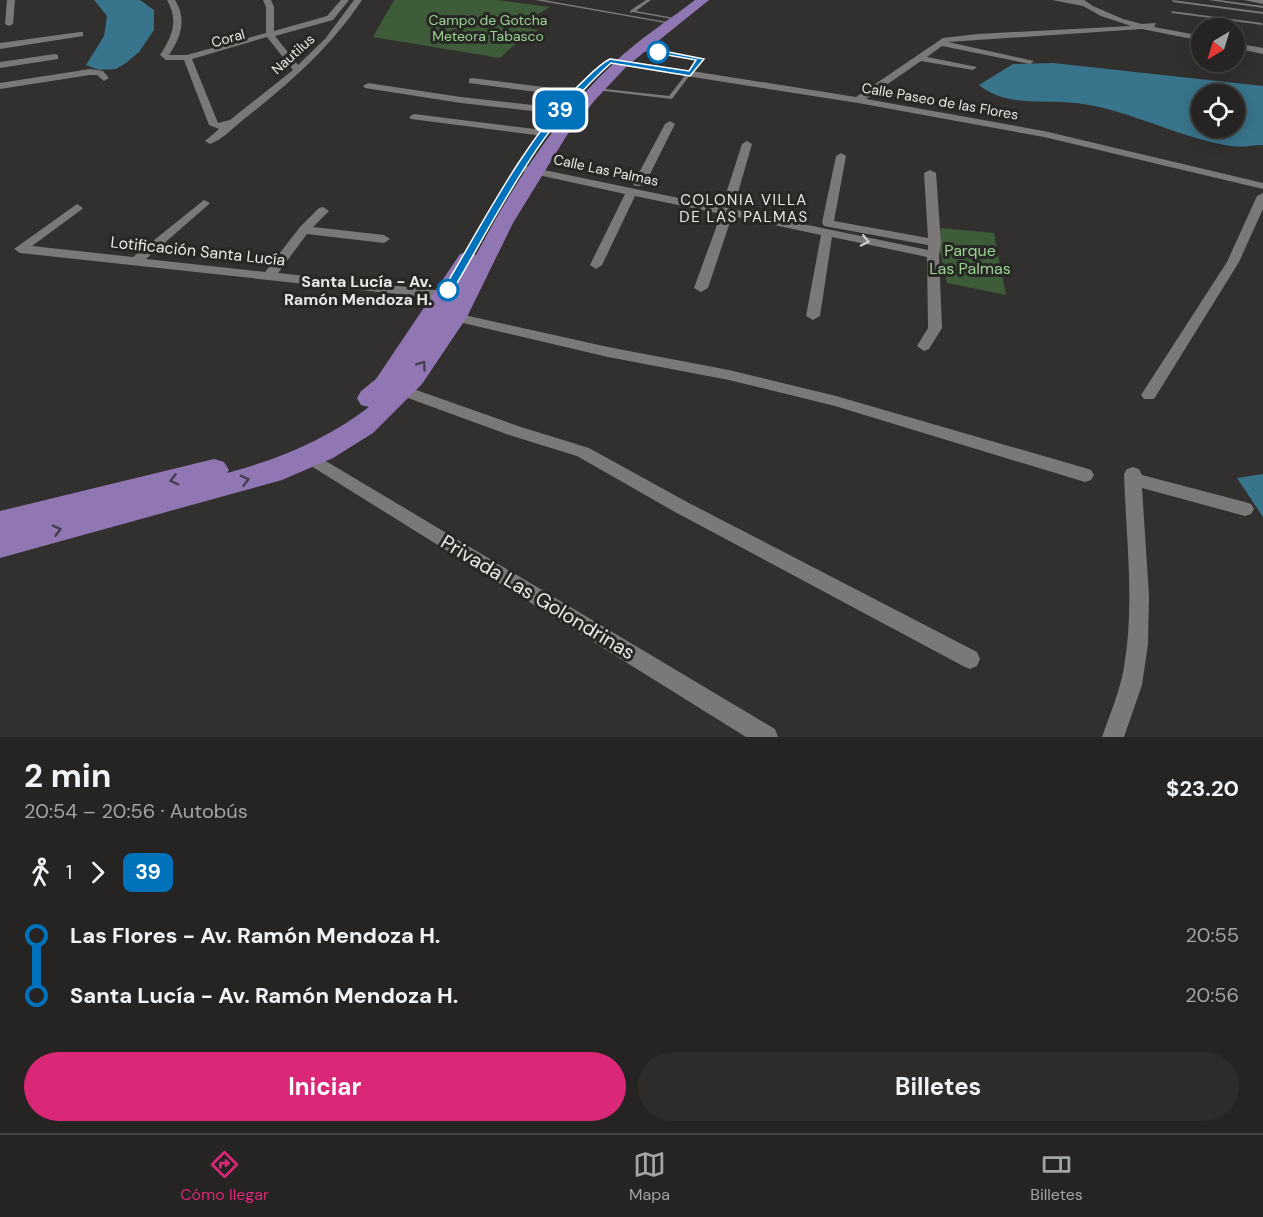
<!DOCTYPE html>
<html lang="es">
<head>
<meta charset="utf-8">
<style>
  :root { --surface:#252422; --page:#2d2c2a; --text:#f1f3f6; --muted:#a3a4a5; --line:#424140; --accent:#db2777 }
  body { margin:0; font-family:"DM Sans",sans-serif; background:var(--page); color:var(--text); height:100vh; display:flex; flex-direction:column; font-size:22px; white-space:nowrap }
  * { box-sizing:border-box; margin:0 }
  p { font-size:20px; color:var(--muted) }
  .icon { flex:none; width:33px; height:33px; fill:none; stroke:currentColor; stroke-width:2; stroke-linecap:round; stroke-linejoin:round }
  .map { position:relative; height:737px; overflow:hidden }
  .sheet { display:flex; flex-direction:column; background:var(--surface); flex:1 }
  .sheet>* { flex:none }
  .badge { padding:0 12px; border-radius:9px; font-size:21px; line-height:39px }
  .needle { width:39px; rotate:218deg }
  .tools { position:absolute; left:1191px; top:18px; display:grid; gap:12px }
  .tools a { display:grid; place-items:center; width:54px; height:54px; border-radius:50%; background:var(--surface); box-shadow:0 3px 15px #0003,0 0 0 2px var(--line); font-size:30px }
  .map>.badge { position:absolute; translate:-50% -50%; box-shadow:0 0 0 3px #fff }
  .legs { display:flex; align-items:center; gap:9px; height:66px; padding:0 24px; font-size:20px }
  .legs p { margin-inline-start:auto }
  .head { display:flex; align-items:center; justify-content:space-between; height:102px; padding:0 24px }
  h1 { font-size:33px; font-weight:700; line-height:45px }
  .cta { display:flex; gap:12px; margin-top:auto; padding:12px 24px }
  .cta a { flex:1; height:69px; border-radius:36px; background:var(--accent); color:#fff; font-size:24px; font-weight:700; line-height:69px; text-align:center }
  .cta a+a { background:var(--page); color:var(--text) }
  ul { padding:0 24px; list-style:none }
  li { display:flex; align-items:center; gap:21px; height:60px; font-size:22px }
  li i { display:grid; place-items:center; width:9px; height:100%; margin:0 8px; background:currentColor }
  li i::after { content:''; width:15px; height:15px; margin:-8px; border:4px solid; border-radius:50%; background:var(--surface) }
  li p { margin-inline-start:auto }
  li:first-child i { background:linear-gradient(#0000 50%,currentColor 0) }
  li:last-child i { background:linear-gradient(currentColor 50%,#0000 0) }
  .menu { display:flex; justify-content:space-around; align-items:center; height:84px; border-top:2px solid var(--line); background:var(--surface); font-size:16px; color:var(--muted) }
  .menu a { display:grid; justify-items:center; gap:3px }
  .menu .current { color:var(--accent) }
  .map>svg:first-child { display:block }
  .green { fill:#3e5b3a }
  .water { fill:#38748b; fill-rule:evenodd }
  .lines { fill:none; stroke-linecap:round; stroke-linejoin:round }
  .service { fill:#7a7977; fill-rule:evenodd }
  .minor { fill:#7a7977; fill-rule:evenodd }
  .primary { fill:#9176b4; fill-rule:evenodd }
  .oneway { stroke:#cccccb }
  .oneway2 { stroke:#473f4f }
  .line-1 { fill:#0072bc; stroke:#fff; stroke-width:1.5 }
  .stop-1-dot { fill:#fff; stroke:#0072bc; stroke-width:3 }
  .labels { text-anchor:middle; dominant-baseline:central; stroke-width:6; stroke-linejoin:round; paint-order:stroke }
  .far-park-label { font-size:14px; fill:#9cd294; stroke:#272724 }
  .far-street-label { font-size:14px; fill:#e8e8e7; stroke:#272724 }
  .far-neighbourhood-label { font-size:15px; letter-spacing:1.5px; fill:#e8e8e7; stroke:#272724 }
  .park-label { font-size:16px; fill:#9cd294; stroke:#272724 }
  .street-label { font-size:16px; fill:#e8e8e7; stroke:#272724 }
  .stop-label { font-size:16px; font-weight:bold; fill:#e8e8e7; stroke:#272724; text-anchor:end }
  .near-street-label { font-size:20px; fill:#e8e8e7; stroke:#272724 }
</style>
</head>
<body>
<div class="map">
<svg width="1263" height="737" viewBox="0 0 1263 737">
  <rect width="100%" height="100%" fill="#31302e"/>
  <!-- green -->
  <path class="green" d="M394,0h103l53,7 -32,19 20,4 -7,6h-7l-24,22 -127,-21z
    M941,228l53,5 12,62 -59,-12 -9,-40z"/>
  <!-- water -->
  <path class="water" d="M94,0h46l14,10v20l-15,22 -13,11 -10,6 -17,1 -13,-5 18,-29 3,-20z
    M1053,63l210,23v59c-10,0 -22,3 -32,1 -53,-8 -102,-37 -155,-43 -32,-3 -71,4 -97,-18l34,-21zM1202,94h32v34h-32z
    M1263,474v43l-26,-39z"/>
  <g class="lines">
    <!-- service -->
    <path class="service" d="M535,0h9l129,23 -2,1z
      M646,0h5l-15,11 44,8 -2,1 -45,-8 -3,1 1,-3z
      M1172,0l91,12v2l-90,-12z
      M1208,0h11l44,6v2z
      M1171,11l91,12 1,2 -91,-12z
      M639,48l61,10 2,1 -30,40 -77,-9v-1l2,-1 72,8 28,-36 -60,-10v-1z"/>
    <!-- minor -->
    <path class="minor" d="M7,0h8l-2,24 -4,2 -4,-2z
      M167,0h8c12,19 6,37 -6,55h18l79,-22v-26l-3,-7h8l3,7v24l53,-15 14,-16h8l-16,20 -58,16 23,29 27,-26 29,-39h8c-32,48 -73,84 -118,119 -10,8 -22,21 -34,25l-5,-3 14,-12 -10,-4 -25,-65h-18l-6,-5c12,-18 19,-35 7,-55zM267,37l26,33 -63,50 -12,3 -26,-64z
      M1052,0h32l9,6 30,13 19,5 14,-1 -2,4 48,9v5l-60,-12 -194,13 86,19 -4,3 -88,-18 -15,11 50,10 -4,3 -52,-9 -55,38 178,32 219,52v6l-219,-52 -186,-34 -248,-39 -4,-3 4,-3 246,39 87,-59 34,-4 154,-8 -30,-10 -18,-10z
      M1244,0h19v4z
      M80,32h3v4l-83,13v-6z
      M1234,43l29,5v6l-29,-6z
      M55,54l3,1v4l-58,9v-6z
      M90,69l13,2 6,7 -5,3 -7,-6h-7l-90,14v-6z
      M472,78l103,13 5,3 -5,3 -106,-14v-4z
      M368,83l93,14 99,11 5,3 -5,3 -99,-11 -96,-15 -2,-2z
      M414,114l129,16 5,3 -5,3 -132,-17 -2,-2z
      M670,121l5,3 -30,60 -2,2h-8l-2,-2 32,-60z
      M747,141l5,3 -17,59 -2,2h-8l-2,-2 19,-59z
      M841,153l5,3 -12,65 94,17 -4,-65 6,-3 6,3 5,70 -2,12 3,73 -13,21 -5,2 -7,-5 11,-18 -1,-71 -95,-20 -12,79 -7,4 -7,-4 15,-81 -89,-19 -24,72 -7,4 -7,-4 27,-74 -86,-18 -33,69 -6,4 -6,-4 35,-71 -105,-23 -5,-3 5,-3 408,85v-5l-104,-19 -2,-3 14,-67z
      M1263,193v16l-24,53 -85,137h-10l-3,-4 86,-133 30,-66z
      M204,200l6,3 -2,2 -62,54 119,13 35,-45 19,-19 4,-1 6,4 -16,16 71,8 6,4 -6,4 -77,-9 -29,39 166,18 7,4 -7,4 -424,-46 -6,-4 63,-45 6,4 -2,2 -49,36 101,11z
      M455,313l153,34 121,23 107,26 249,72 6,2 3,5 -3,5 -6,2 -250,-76 -106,-26 -121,-23 -158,-37 -2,-3 2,-3z
      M402,385l119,42 68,21 98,54 290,150 3,7 -3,7 -7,3 -7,-3 -288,-154 -98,-56 -68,-21 -112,-41 -3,-4 3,-4z
      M309,451l466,278 3,8h-32l-443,-276 -2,-4 2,-4z
      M1133,467l6,2 3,6 103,27 6,2 3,5 -3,5 -6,2 -103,-28 7,108 -1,48 -6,41 -18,52h-22c8,-23 18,-46 22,-70 11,-63 2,-129 0,-193l3,-5z"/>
    <!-- primary -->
    <path class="primary" d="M695,0h14l-82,66 -32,34 -28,35 -54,88 -46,94 -45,67 -49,49 -40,25 -51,22 -282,78v-47l214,-52 10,3 5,8 -2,3c52,-14 99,-33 142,-66l-8,-2 -4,-7 4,-7 15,-12 84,-125 8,-2 8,3c37,-70 81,-139 139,-193 24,-23 54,-42 80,-62z"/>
  </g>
  <!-- one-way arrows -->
  <defs><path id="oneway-chevron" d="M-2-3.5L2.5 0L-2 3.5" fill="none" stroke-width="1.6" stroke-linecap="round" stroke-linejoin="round" transform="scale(1.5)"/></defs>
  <use class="oneway" href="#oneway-chevron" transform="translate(865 241) rotate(12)"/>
  <g class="oneway2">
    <use href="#oneway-chevron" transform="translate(422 365) rotate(-54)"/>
    <use href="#oneway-chevron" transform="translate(174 480) rotate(166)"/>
    <use href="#oneway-chevron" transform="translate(245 480) rotate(-15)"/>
    <use href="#oneway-chevron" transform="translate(57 530) rotate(-15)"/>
  </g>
  <!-- line-1 -->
  <path class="line-1" d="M658,50l46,9 -14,17 -79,-13c-70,62 -111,147 -158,227l-9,2 -1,-2c41,-69 79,-145 135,-204 10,-9 20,-21 32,-27l79,12 7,-11 -40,-7z"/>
  <!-- markers -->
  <g class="stop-1-dot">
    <circle cx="658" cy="52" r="10"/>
    <circle cx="448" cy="290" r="10"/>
  </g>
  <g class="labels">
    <!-- far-park labels -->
    <g class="far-park-label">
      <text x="488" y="20">Campo de Gotcha<tspan x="488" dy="16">Meteora Tabasco</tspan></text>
    </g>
    <!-- far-street labels -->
    <g class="far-street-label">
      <text transform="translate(228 38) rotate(-16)">Coral</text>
      <text transform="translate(293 54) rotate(-42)">Nautilus</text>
      <text transform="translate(940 101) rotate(10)">Calle Paseo de las Flores</text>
      <text transform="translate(606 170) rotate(12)">Calle Las Palmas</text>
    </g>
    <!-- far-neighbourhood labels -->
    <g class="far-neighbourhood-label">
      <text x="744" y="200">COLONIA VILLA<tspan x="744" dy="17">DE LAS PALMAS</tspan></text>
    </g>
    <!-- park labels -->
    <g class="park-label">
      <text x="970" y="250">Parque<tspan x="970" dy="18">Las Palmas</tspan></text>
    </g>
    <!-- street labels -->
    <g class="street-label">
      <text transform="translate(198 251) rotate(6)">Lotificación Santa Lucía</text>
    </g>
    <!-- stop labels -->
    <g class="stop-label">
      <text x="432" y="281">Santa Lucía - Av.<tspan x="432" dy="18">Ramón Mendoza H.</tspan></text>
    </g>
    <!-- near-street labels -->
    <g class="near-street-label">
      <text transform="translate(538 597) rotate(31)">Privada Las Golondrinas</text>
    </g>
  </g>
</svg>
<div class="tools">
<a><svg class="needle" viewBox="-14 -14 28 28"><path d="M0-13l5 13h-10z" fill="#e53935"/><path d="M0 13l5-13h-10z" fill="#a3a4a5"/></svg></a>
<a><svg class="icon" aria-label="locate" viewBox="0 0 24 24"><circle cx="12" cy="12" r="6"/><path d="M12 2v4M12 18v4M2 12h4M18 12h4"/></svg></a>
</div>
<b class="badge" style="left:560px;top:110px;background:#0072bc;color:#fff">39</b>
</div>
<section class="sheet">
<div class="head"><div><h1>2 min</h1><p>20:54 – 20:56 · Autobús</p></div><b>$23.20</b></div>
<div class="legs"><svg class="icon" aria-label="walk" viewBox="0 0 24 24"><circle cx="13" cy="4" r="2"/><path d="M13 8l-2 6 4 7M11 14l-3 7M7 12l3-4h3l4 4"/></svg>1<svg class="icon" aria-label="forward" viewBox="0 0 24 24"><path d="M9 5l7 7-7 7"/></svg><b class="badge" style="background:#0072bc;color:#fff">39</b></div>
<ul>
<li><i style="color:#0072bc"></i><b>Las Flores - Av. Ramón Mendoza H.</b><p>20:55</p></li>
<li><i style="color:#0072bc"></i><b>Santa Lucía - Av. Ramón Mendoza H.</b><p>20:56</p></li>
</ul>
<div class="cta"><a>Iniciar</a><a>Billetes</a></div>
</section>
<nav class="menu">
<a class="current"><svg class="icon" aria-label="directions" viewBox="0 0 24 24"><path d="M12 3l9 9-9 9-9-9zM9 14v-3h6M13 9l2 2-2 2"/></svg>Cómo llegar</a>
<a><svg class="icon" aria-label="map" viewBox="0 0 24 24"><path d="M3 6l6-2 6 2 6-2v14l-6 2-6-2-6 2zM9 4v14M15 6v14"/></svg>Mapa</a>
<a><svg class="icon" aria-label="tickets" viewBox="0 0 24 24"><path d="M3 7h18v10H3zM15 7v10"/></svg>Billetes</a>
</nav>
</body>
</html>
